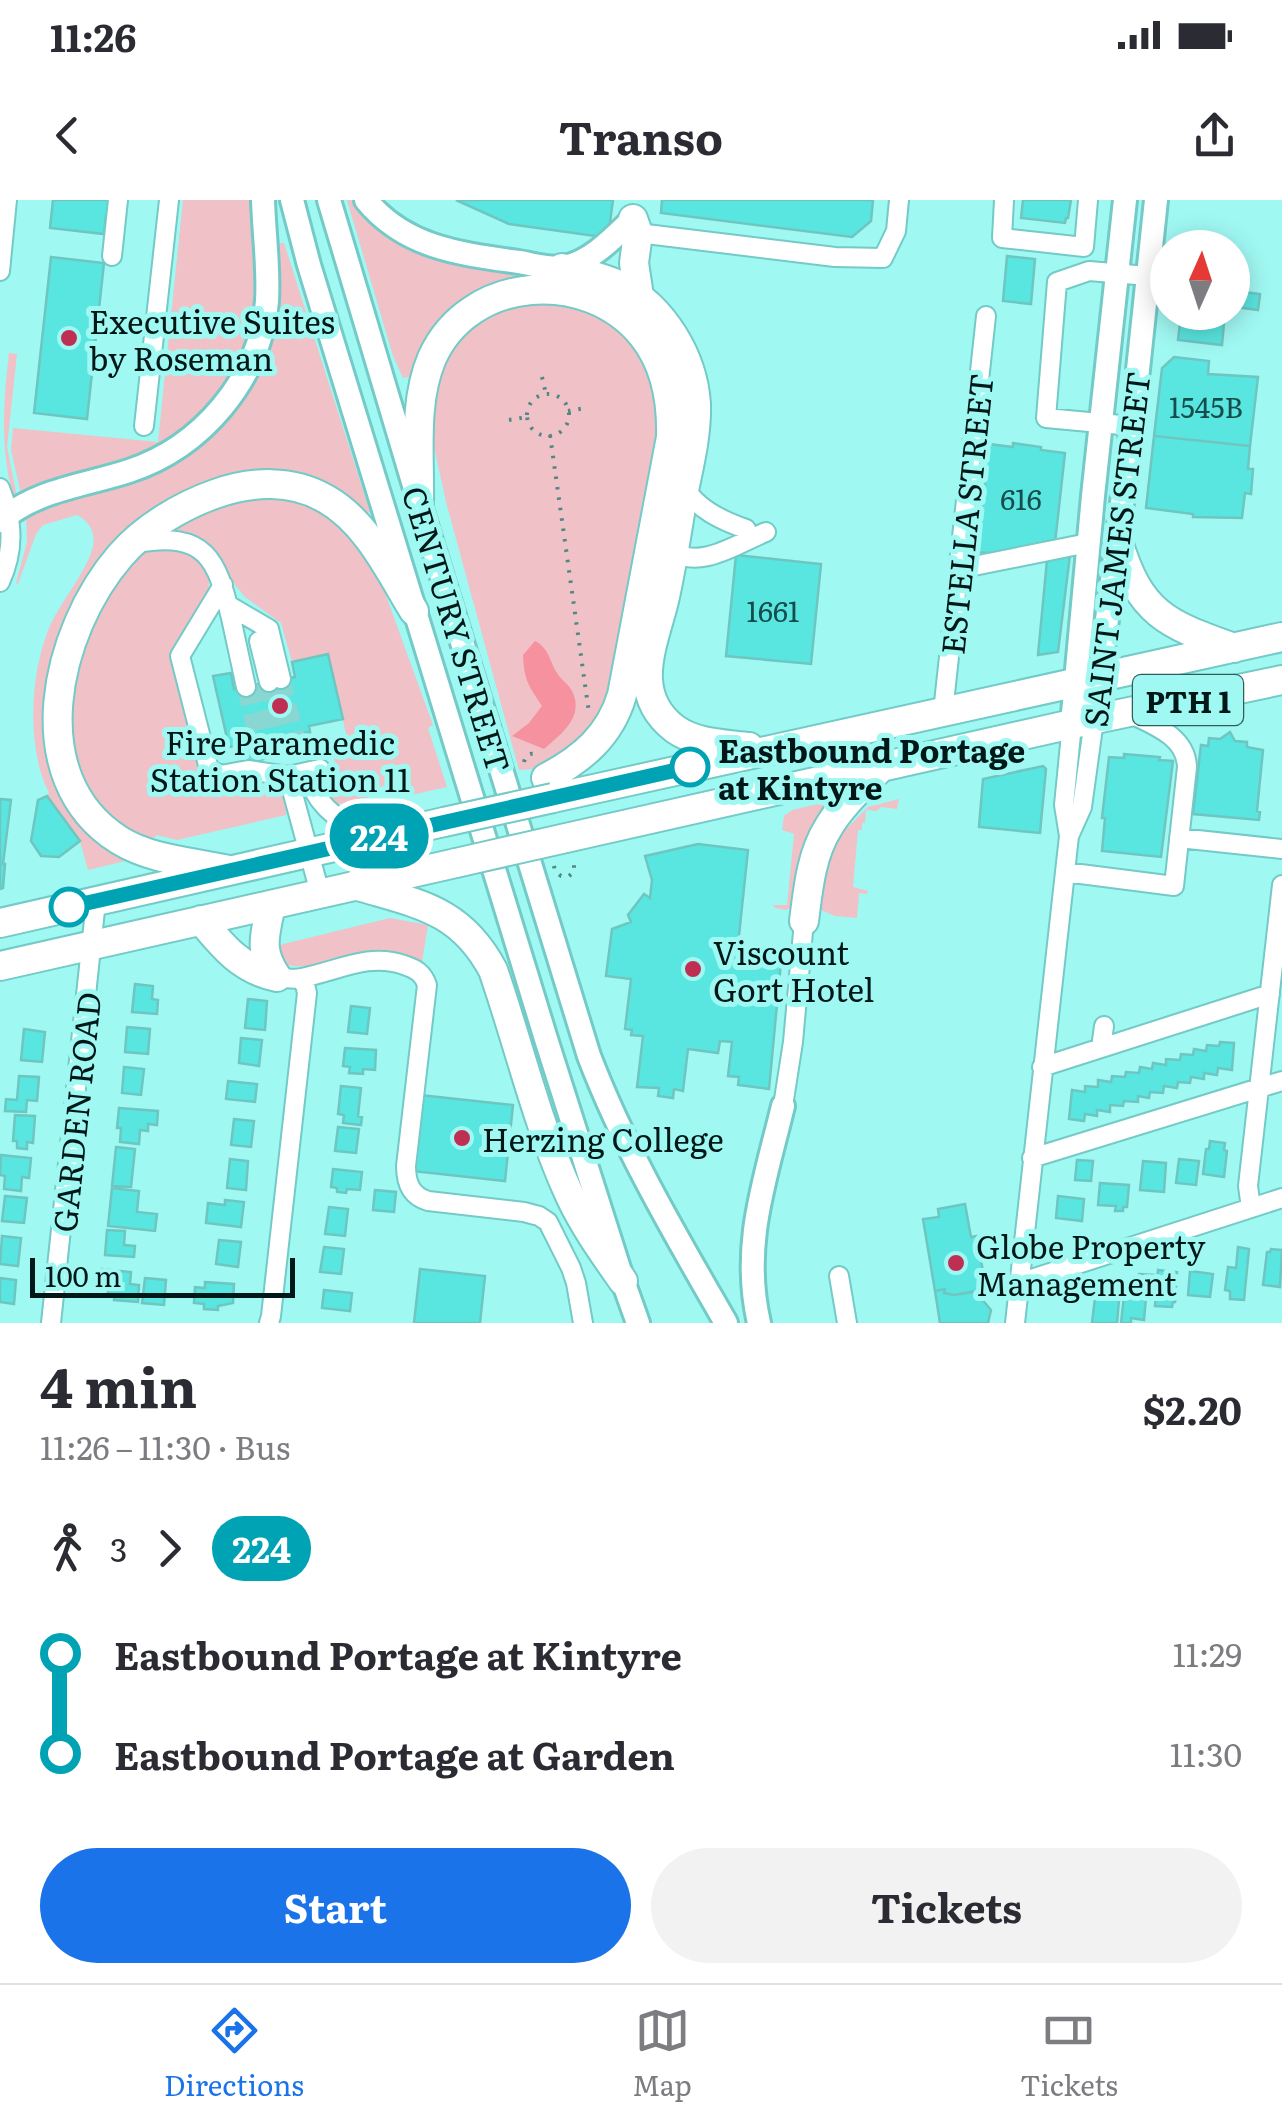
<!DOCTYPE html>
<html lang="en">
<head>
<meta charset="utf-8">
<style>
  :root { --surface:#fff; --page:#f2f2f3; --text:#2b2b33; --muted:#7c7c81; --line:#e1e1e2; --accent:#1a73e8 }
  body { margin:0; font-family:Literata,serif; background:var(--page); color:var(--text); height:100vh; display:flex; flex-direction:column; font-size:38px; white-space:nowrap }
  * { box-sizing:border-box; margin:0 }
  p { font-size:32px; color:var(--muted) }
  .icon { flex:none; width:55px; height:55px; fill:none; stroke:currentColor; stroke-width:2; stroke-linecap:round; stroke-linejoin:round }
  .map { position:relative; height:1123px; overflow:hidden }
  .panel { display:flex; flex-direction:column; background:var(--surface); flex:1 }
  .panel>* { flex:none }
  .badge { padding:0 20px; border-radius:32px; font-size:35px; line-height:65px }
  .needle { width:65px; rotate:3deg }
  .fabs { position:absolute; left:1150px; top:30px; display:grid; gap:20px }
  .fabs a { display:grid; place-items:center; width:100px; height:100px; border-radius:50%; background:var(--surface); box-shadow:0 5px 25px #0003; font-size:50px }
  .scale { position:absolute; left:30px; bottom:25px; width:265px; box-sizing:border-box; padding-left:10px; border:5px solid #001918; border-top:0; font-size:28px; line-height:35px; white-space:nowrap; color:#001918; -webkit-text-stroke:8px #a0f8f3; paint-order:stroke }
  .map>.badge { position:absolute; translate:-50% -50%; box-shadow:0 0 0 5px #fff }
  .legs { display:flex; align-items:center; gap:15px; height:110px; padding:0 40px; font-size:32px }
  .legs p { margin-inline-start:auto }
  .headline { display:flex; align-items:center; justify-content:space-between; height:170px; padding:0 40px }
  h1 { font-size:55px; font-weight:700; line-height:75px }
  .action { display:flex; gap:20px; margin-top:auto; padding:20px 40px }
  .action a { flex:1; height:115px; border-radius:60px; background:var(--accent); color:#fff; font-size:40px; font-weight:700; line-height:115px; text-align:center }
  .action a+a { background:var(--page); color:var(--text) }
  ul { padding:0 40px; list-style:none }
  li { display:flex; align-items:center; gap:35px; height:100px; font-size:38px }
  li i { display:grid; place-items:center; width:15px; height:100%; margin:0 12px; background:currentColor }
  li i::after { content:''; width:25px; height:25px; margin:-12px; border:8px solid; border-radius:50%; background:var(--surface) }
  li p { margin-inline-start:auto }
  li:first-child i { background:linear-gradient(#0000 50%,currentColor 0) }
  li:last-child i { background:linear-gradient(currentColor 50%,#0000 0) }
  .status { display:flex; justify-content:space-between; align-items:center; height:70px; padding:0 50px; background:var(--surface); direction:ltr }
  .status svg { height:28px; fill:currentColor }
  header { display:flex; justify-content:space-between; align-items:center; height:130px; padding:0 40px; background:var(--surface); font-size:45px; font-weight:700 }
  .tab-bar { display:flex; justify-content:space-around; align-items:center; height:140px; border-top:2px solid var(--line); background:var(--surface); font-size:28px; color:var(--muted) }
  .tab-bar a { display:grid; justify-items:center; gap:5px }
  .tab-bar .current { color:var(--accent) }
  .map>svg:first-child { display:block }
  .green { fill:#f0c1c6 }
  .forest { fill:#f692a0 }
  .building { fill:#59e5e0; stroke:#6fc6c1; stroke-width:2.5 }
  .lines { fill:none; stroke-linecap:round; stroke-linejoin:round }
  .minor-tunnel { stroke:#88d7d2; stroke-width:18; stroke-dasharray:18 9; stroke-linecap:butt }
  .minor-casing { stroke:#73cac6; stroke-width:22 }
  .major-casing { stroke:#73cac6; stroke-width:28 }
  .highway-casing { stroke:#73cac6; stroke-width:32 }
  .path { stroke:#4f8885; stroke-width:4; stroke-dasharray:2.5 8; stroke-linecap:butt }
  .minor { stroke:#fff; stroke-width:18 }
  .major { stroke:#fff; stroke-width:22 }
  .highway { stroke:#fff; stroke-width:28 }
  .highway-bridge-casing { stroke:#73cac6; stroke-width:32; stroke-linecap:butt }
  .highway-bridge { stroke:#fff; stroke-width:28 }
  .line-1-casing { stroke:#fff; stroke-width:22 }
  .line-1 { stroke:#00a3b4; stroke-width:15 }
  .poi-dot { fill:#bf2f53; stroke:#a0f8f3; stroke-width:4 }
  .stop-1-dot { fill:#fff; stroke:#00a3b4; stroke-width:5 }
  .labels { text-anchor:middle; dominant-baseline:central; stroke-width:10; stroke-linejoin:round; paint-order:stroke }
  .number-label { font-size:28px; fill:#164c4a }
  .shield { fill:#a0f8f3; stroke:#305c5a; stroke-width:2.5 }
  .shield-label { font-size:30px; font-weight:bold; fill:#001918 }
  .poi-label { font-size:32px; fill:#001918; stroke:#a0f8f3; text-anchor:start }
  .street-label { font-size:32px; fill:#001918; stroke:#a0f8f3 }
  .stop-label { font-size:32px; font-weight:bold; fill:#001918; stroke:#a0f8f3; text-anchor:start }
</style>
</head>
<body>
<div class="status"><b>11:26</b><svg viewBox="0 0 49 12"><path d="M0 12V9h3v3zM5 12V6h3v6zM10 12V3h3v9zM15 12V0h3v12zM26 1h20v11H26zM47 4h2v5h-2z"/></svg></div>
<header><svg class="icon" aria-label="back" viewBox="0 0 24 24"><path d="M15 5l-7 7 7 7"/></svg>Transo<svg class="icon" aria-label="share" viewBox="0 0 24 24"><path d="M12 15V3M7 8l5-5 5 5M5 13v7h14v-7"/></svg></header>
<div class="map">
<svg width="1282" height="1123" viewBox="0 0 1282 1123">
  <rect width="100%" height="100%" fill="#a0f8f3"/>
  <!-- green -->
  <path class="green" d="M183,0h72l5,84 -11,61 -33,58 -40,37 -66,28 -67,16 -22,10 -10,-44 2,-22 145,14z
    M347,0h10l10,15 173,58 110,56 -132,-46 -105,93 -10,2 -10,-22z
    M275,43h9l86,269 -10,4 -84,-42 -163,78 -63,178 79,130 -41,10 -8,-29 -33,-45 2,-3c-23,-45 -19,-119 0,-165 10,-24 39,-58 44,-82 3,-13 -4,-25 -16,-31l-34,10 -7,9 -18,50 -2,-1 11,-41 -1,-29 202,-98z
    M536,98l73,18 39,43 14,58 -53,296 -62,55 -28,2 -73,-268 -17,-78 8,-45 23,-46 23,-18z
    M9,153l8,1 -10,93 10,50 -3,2c-14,-48 -11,-95 -5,-146z
    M261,291l67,18 48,59 57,157 -5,3 19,59 -36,8h-32l-45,10 -13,-17 18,-4 -8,-40 11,-1 4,-9 -18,-80 -36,8 -11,-39 -36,-26 -10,-12 -17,-29 -6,-6 -48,-18 18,-14z
    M158,349c26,0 36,4 52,25l-2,18 -36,63 28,111 40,13 4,11c27,-6 44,-11 42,25l-109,25 -21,-5 -4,9 -43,-23 -35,-55 -4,-84 35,-90 36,-38z
    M899,599l-2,10 -16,-2 -4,4 -11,-1 -1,13h-3v7h-4l-5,57 15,4 -1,3 -8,-1 -2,25 -22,-2 -14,-6 -3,-6 4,-38 18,-31 28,-28z
    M834,600l-42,107 -6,3 -11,-2 -2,-3h14l7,-71 -12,-4 2,-14 8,-6z
    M390,718l38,7 -6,37c-16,-6 -29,-14 -47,-12 -24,3 -66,23 -89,14 -8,-3 -11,-9 -15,-17z"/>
  <!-- forest -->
  <path class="forest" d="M535,441c14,7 14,19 22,32 4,7 11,10 15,18 13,26 -11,43 -28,58l-32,-13 17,-13 13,-17c-13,-20 -18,-25 -19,-51z"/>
  <!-- building -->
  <path class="building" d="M53,0h58l-1,15h-4l-2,19 -54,-6z
    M456,0h157l-4,30 -7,7 -93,-13z
    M662,0h211l-2,21 -19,16 -191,-24z
    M1023,0h48l-3,18h-2l-1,5 -44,-5z
    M1007,56l28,3 -4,45 -28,-3z
    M51,57l53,6 -17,156 -53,-6z
    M1237,91l23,3 -2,16 -23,-3z
    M1170,112h55l-3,33 -44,-5 3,-25z
    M1174,157l35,4 -1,13 50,3 -8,69 -96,-10 8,-68z
    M1154,236l96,10 -2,23h5l-2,25 -6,-1 -3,25 -49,-1v-3l-47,-6z
    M1013,243l28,4v3l24,3 -10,90 -55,11 -23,-2 12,-108 24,3z
    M736,355l85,9 -10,100 -85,-8z
    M1070,355l-12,97 -20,3 9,-95z
    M328,454l15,65 -34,7 1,6 -81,15 -16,-71 18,-3 3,16 61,-12 -3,-15z
    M310,532l4,16 -68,15 -3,-17z
    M1230,532l5,9 12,1v5l16,3 -6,61 3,1 -1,8 -66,-6 8,-69 7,1 1,-8 11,1z
    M1124,554l36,3 -1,3 14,1 -12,96 -59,-6 3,-33h-3l7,-61 15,1z
    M1043,566l3,3 -6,64 -61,-6 4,-48z
    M47,596l33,45 -21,16 -18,-1 -10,-15 7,-41z
    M0,599l11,1 -8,64h2l-2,24 -3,1z
    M698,644l50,6 -10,95h-6l-1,11 50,6 -12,127 -31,-4 1,-8 -11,-1 4,-34 -12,-1 -2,12 -30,-4 -5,42 -9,-2 -1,9 -15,-2 1,-8 -22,-1 6,-51 -12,-1 1,-5 -7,-1 6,-50 -25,-3 6,-47 19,-7 -3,-7 16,-21 6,4 2,-18 -7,-24z
    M135,784l18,2 -1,13 6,1 -1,14 -25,-2z
    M248,799l19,2 -2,29 -20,-2z
    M351,806l19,2 -3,26 -19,-2z
    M127,827l23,2 -2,25 -23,-2z
    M24,829l21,3 -3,30 -21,-2z
    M241,838l21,2 -3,26 -20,-3z
    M1220,842l14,1 -2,27 -14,-2 -1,7 -13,-2v6l-13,-2 -1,6 -12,-1 -1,6 -13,-2 -1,7 -13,-1 -1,6 -11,-2v6l-14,-1 -1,5 -13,-1v7l-13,-2v6l-12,-2 -1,7 -15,-2 3,-29 13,2v-6l13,1v-7l13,2 1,-6 13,1 1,-5 13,1 1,-6 12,2 1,-6 13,2v-6l14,1 1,-6 12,1 1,-6 12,2 1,-6 12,1z
    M345,848l31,2 -1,20 -12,-1v5l-14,-1 1,-6 -7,-1z
    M124,867l20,2 -3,26 -19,-2z
    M19,876l20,1 -2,24 -10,-1 -1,12 -21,-1 1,-12 11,1z
    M228,881l29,3 -2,18 -29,-3z
    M341,886l20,2 -3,28 4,1 -1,8 -18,-2 1,-8 -6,-1z
    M420,895l93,10 -8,76 -93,-10z
    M119,908l39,3 -1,14 -9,-1v7l-8,-1 -1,14 -19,-2 1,-14h-4z
    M15,915l20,1 -2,27 -6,-1v7l-10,-1v-7h-4z
    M234,919l20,2 -3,26 -20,-2z
    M338,927l21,2 -3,24 -21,-2z
    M1210,941l15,2 -1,7 3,1 -3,26 -21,-3 3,-25h3z
    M116,947l19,2 -4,38 -19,-1z
    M1,955l30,3 -2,20 -7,-1 -1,14 -17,-2 1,-13 -5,-1z
    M230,959l18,2 -2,29 -19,-2z
    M1179,959l20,2 -3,24 -20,-2z
    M1077,960l16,1 -2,20 -16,-1z
    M1143,961l23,2 -2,29 -24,-2z
    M333,969l29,3 -2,18 -13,-1 -1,4 -9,-1v-4l-6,-1z
    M1100,983l29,2 -2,22h-4v4h-8l1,-5 -18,-1z
    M112,988l27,3 -2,21 20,2 -2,17 -47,-5z
    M375,990l21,2 -2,20 -21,-2z
    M5,996l22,2 -3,25 -22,-2z
    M1058,996l26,3 -2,22 -26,-3z
    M225,1000l19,2 -3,25 -35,-4 2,-20 17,2z
    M965,1004l6,33 6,-1 9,54 -32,5 -10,-2 1,-4 -10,2 -12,-72 16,-2 -1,-8z
    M329,1007l19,2 -3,27 -20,-2z
    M107,1030l18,1 -1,14 11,1 -1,11 -29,-2z
    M2,1036l19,2 -3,28 -18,-2z
    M219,1040l22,2 -3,25 -22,-3z
    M324,1047l20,2 -3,25 -21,-2z
    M1238,1047l11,2 -5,51 -14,-1v-8l-5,-1 3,-23 8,1z
    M1271,1049l11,1 -2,37 -17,-2 4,-33h3z
    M101,1069l30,3 -1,12 9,1 -1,17 -24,-2 1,-6h-7v-5l-9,-1z
    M420,1069l65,7 -5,47h-66z
    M1158,1070l19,2 -2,30h-2l-1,5 -17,-1z
    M1190,1071l23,3 -3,23 -22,-2z
    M1139,1074l15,1 -2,23h-6l-2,22 -13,-2v5h-10l4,-36 13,1z
    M0,1078l16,2 -2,24 -14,-2z
    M145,1078l21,2 -2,25 -22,-2z
    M205,1082l29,2 -1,19 -15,3v4l-14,-1v-5l-10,-1 1,-16 10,1z
    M945,1089l-1,4 10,2 21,-4 16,19 -3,13h-48l-5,-32z
    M324,1090l28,3 -2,18 -28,-3z
    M1095,1097l24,3 -2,23h-25z"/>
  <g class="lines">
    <!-- minor-tunnel -->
    <path class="minor-tunnel" d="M281,479l18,72
      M269,482l18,72
      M258,484l16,73
      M246,487l16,72"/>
    <defs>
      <path id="minor" d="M1004,0l-2,38 82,9 4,-47
        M638,33l197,24 48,1 13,-27 3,-31
        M112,56l6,-56
        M0,71l7,-71
        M144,226l25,-226
        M1132,226l-86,-8 11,-136 32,-11 59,5
        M685,287c11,22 38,34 61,42
        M0,288c13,33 15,61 0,94
        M137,343c69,-12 80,16 94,75 5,23 10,46 15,69
        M669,350c31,21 67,-6 97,-18
        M959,369l129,-26
        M223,385l-43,71 29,113 12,6 27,-5 40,6 32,-7
        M228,405l41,24 12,50
        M259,441l10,41
        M943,512l43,-396
        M307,572c9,37 33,47 63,67
        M288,576l32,117
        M1069,636l13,-29 12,-87
        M1179,638l103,11
        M1065,672l109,14 13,-119c-1,-31 -34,-42 -58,-54
        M277,777c7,1 17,3 24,1 35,-6 67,-26 103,-13 12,4 19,8 23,20l-21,181c0,17 5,30 22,35l96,11 15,4 9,6 23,46 5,15 7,40
        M1101,848l3,-22
        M1042,867l228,-73
        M783,906l10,-64 11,-121
        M1032,958l250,-77
        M1251,1008l-3,-22 34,-301
        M839,1076l8,47
        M1019,1083l263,-85
        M51,1123l45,-422
        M269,1123l2,-7 36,-323 -2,-8 -5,-6
        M1015,1123l54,-487 -5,-31 8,-81"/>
      <path id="major" d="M292,0l17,65 237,774 77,242 15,42
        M329,0l90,302 170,554c36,94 87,180 137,267
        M366,0c39,48 95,54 153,62 13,2 32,8 45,5 27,-5 50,-30 69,-48
        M0,321c38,-32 83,-35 129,-50 73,-24 131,-92 138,-170 2,-33 -3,-68 -4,-101
        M1094,520l38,-294 24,-226
        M1072,524l21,-228 32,-296
        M759,1123c-18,-78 6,-142 24,-217"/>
      <path id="highway" d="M633,19l5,14 -4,30 5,33
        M562,68c20,5 41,9 59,18 42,21 72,71 75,118 1,30 -7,62 -13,91 -6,36 -11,71 -19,106 -11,44 -35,93 11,128 21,15 50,15 74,18
        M419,302c1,-46 -6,-100 13,-144 37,-83 156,-91 211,-22 23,29 29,65 28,101l-49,258c-12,41 -40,64 -76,83
        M1118,341c22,73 48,83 116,107
        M553,598l729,-161
        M566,638l506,-114 210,-44
        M229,670c-36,-8 -78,-10 -110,-30 -99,-63 -63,-210 1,-284 24,-28 61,-50 95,-62 36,-13 77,-15 111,5 41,23 64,73 88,112
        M355,685c62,19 105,23 138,85 26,75 44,154 77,226 14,30 34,58 53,85
        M271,705c-6,30 -13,45 6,72
        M201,720c22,27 41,50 76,57
        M804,721c4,-31 7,-66 24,-93 13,-23 35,-42 53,-61
        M0,723l444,-101
        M0,766l456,-103"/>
    </defs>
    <!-- minor casing -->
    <use href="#minor" class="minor-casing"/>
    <!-- major casing -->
    <use href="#major" class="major-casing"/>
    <!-- highway casing -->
    <use href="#highway" class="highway-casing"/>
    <!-- path -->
    <path class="path" d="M542,177l4,17
      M527 215a21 21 0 1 1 42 0a21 21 0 1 1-42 0Z
      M568,211l17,-3
      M509,220l18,-3
      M550,235l39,278
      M524,562c2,-8 7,-10 14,-7
      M554,666l1,5 6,5h8l5,-4v-12"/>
    <!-- minor -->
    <use href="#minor" class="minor"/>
    <!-- major -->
    <use href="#major" class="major"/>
    <!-- highway -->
    <use href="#highway" class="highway"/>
    <defs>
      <path id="highway-bridge" d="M444,622l109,-24
        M456,663l110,-25"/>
    </defs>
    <!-- highway-bridge casing -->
    <use href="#highway-bridge" class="highway-bridge-casing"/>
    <!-- highway-bridge -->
    <use href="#highway-bridge" class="highway-bridge"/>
  </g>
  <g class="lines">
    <defs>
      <path id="line-1" d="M69,707l621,-140"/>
    </defs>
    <!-- line-1 casing -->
    <use href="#line-1" class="line-1-casing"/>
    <!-- line-1 -->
    <use href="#line-1" class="line-1"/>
  </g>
  <!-- markers -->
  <g class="poi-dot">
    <circle cx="69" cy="138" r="10"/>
    <circle cx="280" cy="506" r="10"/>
    <circle cx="693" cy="769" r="10"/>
    <circle cx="462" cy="938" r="10"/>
    <circle cx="956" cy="1063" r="10"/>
  </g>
  <g class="stop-1-dot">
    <circle cx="690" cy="567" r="18"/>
    <circle cx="69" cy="707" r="18"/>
  </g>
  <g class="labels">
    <!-- number labels -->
    <g class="number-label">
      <text x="1206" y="206">1545B</text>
      <text x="1021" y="298">616</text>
      <text x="773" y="410">1661</text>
    </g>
    <!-- shield labels -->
    <rect class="shield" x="1133" y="475" width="110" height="50" rx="8"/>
    <g class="shield-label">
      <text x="1188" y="500">PTH 1</text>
    </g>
    <!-- poi labels -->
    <g class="poi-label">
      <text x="89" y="120">Executive Suites<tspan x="89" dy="37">by Roseman</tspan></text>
      <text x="280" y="541" text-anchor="middle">Fire Paramedic<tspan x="280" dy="37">Station Station 11</tspan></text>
      <text x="713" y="751">Viscount<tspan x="713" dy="37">Gort Hotel</tspan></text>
      <text x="482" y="938">Herzing College</text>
      <text x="976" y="1045">Globe Property<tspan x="976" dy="37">Management</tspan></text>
    </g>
    <!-- street labels -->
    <g class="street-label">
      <text transform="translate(965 314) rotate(-84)">ESTELLA STREET</text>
      <text transform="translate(1115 349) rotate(-83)">SAINT JAMES STREET</text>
      <text transform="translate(458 429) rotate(73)">CENTURY STREET</text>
      <text transform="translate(75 912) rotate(-84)">GARDEN ROAD</text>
    </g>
    <!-- stop labels -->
    <g class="stop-label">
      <text x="718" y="549">Eastbound Portage<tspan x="718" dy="37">at Kintyre</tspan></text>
    </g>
  </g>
</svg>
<div class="fabs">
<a><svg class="needle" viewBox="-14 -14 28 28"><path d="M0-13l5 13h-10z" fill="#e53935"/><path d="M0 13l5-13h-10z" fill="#7c7c81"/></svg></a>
</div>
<div class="scale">100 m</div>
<b class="badge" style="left:379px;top:636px;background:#00a3b4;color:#fff">224</b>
</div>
<section class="panel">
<div class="headline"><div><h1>4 min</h1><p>11:26 – 11:30 · Bus</p></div><b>$2.20</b></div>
<div class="legs"><svg class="icon" aria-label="walk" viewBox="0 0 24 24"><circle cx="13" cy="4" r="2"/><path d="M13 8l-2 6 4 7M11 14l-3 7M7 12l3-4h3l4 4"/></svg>3<svg class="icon" aria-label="forward" viewBox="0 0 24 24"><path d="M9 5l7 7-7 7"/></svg><b class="badge" style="background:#00a3b4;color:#fff">224</b></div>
<ul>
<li><i style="color:#00a3b4"></i><b>Eastbound Portage at Kintyre</b><p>11:29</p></li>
<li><i style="color:#00a3b4"></i><b>Eastbound Portage at Garden</b><p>11:30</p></li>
</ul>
<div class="action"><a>Start</a><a>Tickets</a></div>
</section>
<nav class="tab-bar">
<a class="current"><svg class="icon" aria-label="directions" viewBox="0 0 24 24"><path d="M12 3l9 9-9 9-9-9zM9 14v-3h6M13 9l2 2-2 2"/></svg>Directions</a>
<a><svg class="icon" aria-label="map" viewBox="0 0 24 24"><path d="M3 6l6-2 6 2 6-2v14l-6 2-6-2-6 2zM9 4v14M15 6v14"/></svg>Map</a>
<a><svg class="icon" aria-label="tickets" viewBox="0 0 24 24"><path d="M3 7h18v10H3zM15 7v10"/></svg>Tickets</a>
</nav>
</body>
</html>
